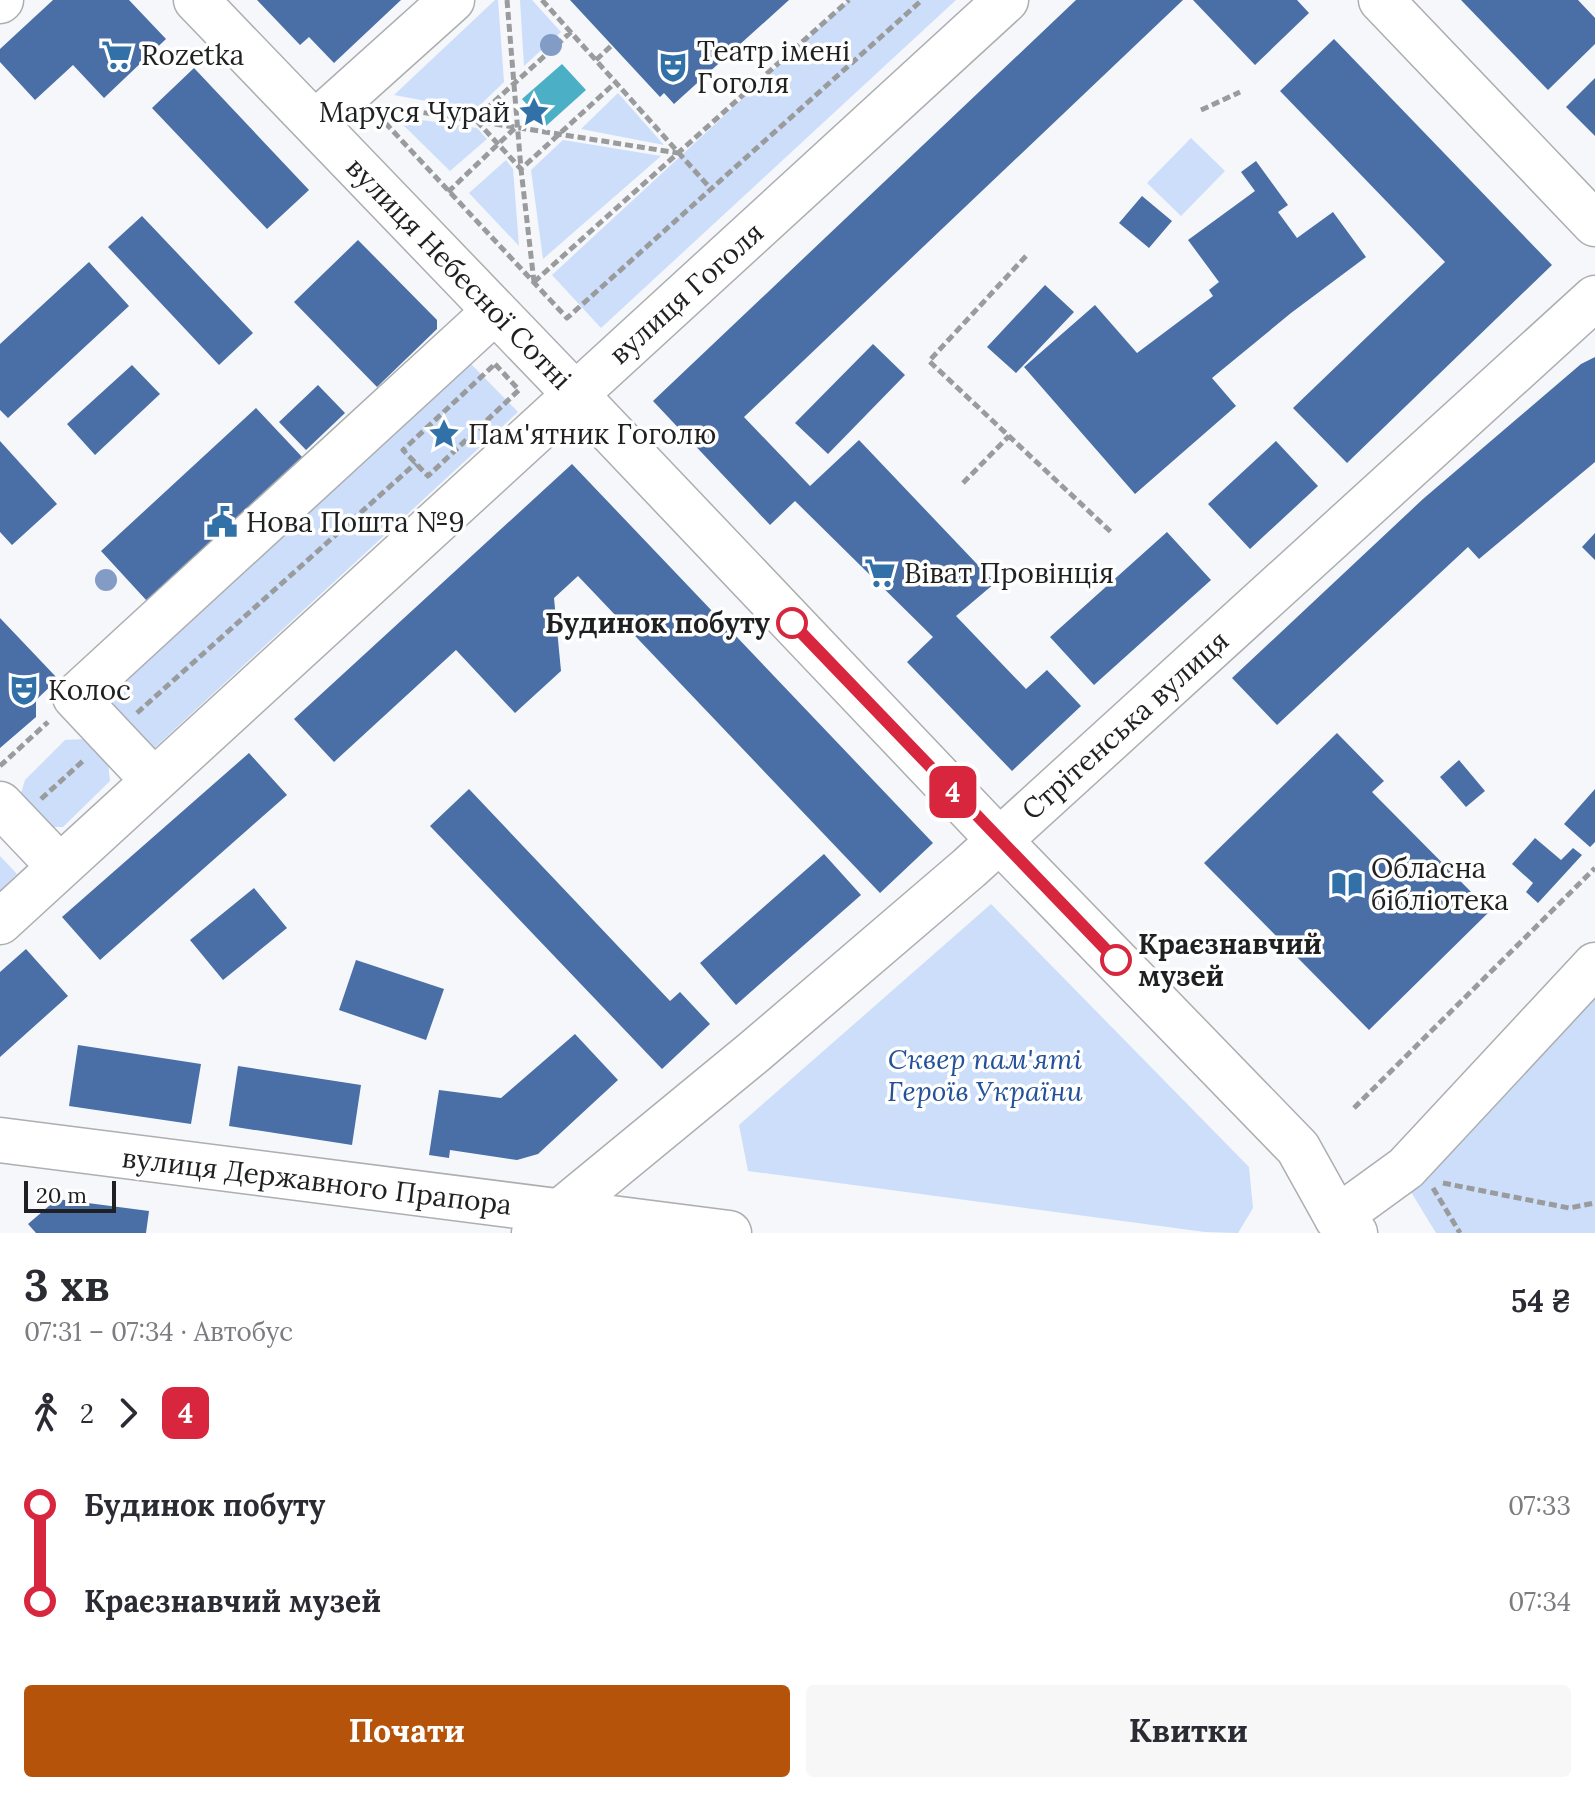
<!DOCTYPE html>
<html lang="uk">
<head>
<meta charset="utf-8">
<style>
  :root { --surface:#fff; --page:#f7f7f7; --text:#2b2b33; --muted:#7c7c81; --accent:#b45309 }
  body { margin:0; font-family:Lora,serif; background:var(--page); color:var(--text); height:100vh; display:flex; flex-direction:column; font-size:30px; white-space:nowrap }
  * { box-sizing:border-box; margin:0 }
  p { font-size:26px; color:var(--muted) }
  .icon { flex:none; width:44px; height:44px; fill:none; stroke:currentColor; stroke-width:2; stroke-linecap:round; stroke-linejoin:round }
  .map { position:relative; height:1233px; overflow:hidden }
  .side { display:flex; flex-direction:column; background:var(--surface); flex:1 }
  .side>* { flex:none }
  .badge { padding:0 16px; border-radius:12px; font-size:28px; line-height:52px }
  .scale { position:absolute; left:24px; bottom:20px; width:92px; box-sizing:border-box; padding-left:8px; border:4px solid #1f2021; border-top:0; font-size:22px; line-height:28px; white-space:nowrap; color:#1f2021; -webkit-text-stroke:6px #fff; paint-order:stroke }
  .map>.badge { position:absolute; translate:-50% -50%; box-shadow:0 0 0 4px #fff }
  .legs { display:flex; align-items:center; gap:12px; height:88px; padding:0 24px; font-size:26px }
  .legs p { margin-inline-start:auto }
  .headline { display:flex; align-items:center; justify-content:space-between; height:136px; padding:0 24px }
  h1 { font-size:44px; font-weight:700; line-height:60px }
  .cta { display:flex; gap:16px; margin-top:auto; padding:16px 24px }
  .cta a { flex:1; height:92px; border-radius:8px; background:var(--accent); color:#fff; font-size:32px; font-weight:700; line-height:92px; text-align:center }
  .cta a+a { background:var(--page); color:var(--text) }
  ul { padding:0 24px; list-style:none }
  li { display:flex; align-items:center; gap:28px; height:96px; font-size:30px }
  li i { display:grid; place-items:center; width:12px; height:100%; margin:0 10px; background:currentColor }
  li i::after { content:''; width:20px; height:20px; margin:-10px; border:6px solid; border-radius:50%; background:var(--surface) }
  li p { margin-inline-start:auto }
  li:first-child i { background:linear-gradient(#0000 50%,currentColor 0) }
  li:last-child i { background:linear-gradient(currentColor 50%,#0000 0) }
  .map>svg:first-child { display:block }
  .green { fill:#ccdef9 }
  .water { fill:#4bb0c6 }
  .building { fill:#4a6ea6 }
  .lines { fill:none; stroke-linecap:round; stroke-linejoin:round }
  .minor-casing { stroke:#acaeb0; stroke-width:47 }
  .major-casing { stroke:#acaeb0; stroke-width:47 }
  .path { stroke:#9a9b9d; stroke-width:5; stroke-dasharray:8 4; stroke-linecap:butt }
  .minor { stroke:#fff; stroke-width:44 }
  .major { stroke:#fff; stroke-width:44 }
  .tree { fill:#829cc5 }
  .line-1-casing { stroke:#fff; stroke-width:18 }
  .line-1 { stroke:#d7263d; stroke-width:12 }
  .stop-1-dot { fill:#fff; stroke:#d7263d; stroke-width:4 }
  .labels { text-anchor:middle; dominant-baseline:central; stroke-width:7; stroke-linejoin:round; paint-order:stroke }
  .poi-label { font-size:28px; fill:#1f2021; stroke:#fff; text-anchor:start }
  .street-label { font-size:28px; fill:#1f2021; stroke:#fff }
  .stop-label { font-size:28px; font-weight:bold; fill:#1f2021; stroke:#fff; text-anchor:end }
  .park-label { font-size:28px; font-style:italic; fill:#23529a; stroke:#fff }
</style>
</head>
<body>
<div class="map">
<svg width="1595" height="1233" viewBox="0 0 1595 1233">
  <rect width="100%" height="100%" fill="#f5f7fa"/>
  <!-- green -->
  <path class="green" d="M495,0h3l6,82 -29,28 -81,-15z
    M520,0h12l29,32 -37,34z
    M849,0h107l-355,328 -49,-53z
    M618,93l46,52 -83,-16z
    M394,116l83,12 10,11 -37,32z
    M1191,138l34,33 -44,45 -34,-33z
    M563,140l98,16 -118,103 -12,-89z
    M506,160l7,9 6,77 -50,-53z
    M468,361l50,51 -367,339 -49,-54z
    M85,739l23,24 2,18 -47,46h-19l-25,-27 6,-20 40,-40z
    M0,856l17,18 -17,16z
    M991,904l258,263 4,41 -15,25 -33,-1 -457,-61 -9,-46z
    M1595,992v241h-159l-28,-46z"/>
  <!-- water -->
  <path class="water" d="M562,64l24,26 -40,36 -24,-27z"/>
  <!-- building -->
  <path class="building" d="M53,0h76l37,39 -62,59 -31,-33 -38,35 -35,-38v-13z
    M257,0h144l-67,63 -25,-26 -9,8z
    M570,0h219l-115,104 -10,-11 -4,4z
    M1076,0h107l-439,417 66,69 49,-46 136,143 -39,33 70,73 21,-19 34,36 -69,65 -105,-109 26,-25 -138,-136 -25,24 -117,-124z
    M1193,0h104l12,13 -54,52z
    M1461,0h117l17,18v26l-47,46z
    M1334,39l218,226 -205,198 -54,-55 152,-146 -165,-171z
    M194,68l115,122 -42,39 -115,-121z
    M1595,78v58l-29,-29z
    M1256,161l32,44 -10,7 19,26 36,-26 33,45 -75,56 -79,65 24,28 -101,88 -111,-127 71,-62 42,48 76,-57 -4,-6 10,-8 -31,-42 67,-49 -14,-19z
    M1142,196l30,25 -23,27 -30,-25z
    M142,216l111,117 -34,32 -111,-118z
    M358,240l79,80v9l-60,58 -83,-85z
    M89,262l40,44 -121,112 -8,-8v-66z
    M1045,285l29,27 -58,61 -29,-26z
    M873,344l32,31 -77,79 -33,-31z
    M1595,357v105l-116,97 -11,-12 -191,178 -45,-47 191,-179 158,-135z
    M132,365l28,29 -65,61 -28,-31z
    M318,385l27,28 -39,37 -27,-28z
    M256,408l47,50 -156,143 -46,-50z
    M0,441l57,63 -45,41 -12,-13z
    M1276,441l42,45 -68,63 -42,-45z
    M572,464l361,379 -53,50 -302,-317 -24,22 7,73 -46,42 -59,-63 -122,112 -40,-43z
    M1167,532l44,48 -117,105 -44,-48z
    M1595,533v27l-13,-13z
    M0,618l58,61 -22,21v17l-36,31z
    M1337,733l47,48 -12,11 118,119 -121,119 -165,-167z
    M249,753l38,42 -187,165 -38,-43z
    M1459,760l26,31 -19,16 -26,-30z
    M469,789l201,212 10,-9 30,32 -48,45 -232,-243z
    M1595,789v53l-5,5 -26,-23z
    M1535,838l26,22 12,-12 9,7 -44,48 -12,-11 7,-9 -21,-19z
    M824,854l37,41 -125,110 -36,-42z
    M254,888l33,40 -64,52 -33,-40z
    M26,949l42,47 -68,61v-85z
    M356,960l88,29 -18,51 -87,-30z
    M575,1034l43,46 -80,74 -21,6 -67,-10 -1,8 -20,-3 10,-65 62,8z
    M78,1045l123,19 -10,60 -122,-18z
    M238,1066l123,19 -9,60 -123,-19z
    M57,1199l92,12 -3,22h-110l-8,-9z"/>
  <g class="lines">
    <defs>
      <path id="minor" d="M1381,0l214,224
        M0,1l1,-1
        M315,123l137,-123
        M154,781l-79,-84 419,-385
        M0,804l60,63
        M0,922l1006,-922
        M0,1140l729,93
        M1337,1218l69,-50 189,-203
        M534,1233l220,-181 215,-184 626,-570"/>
      <path id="major" d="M196,0l380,395 422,444 300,309 39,70 18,15"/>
    </defs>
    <!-- minor casing -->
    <use href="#minor" class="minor-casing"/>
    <!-- major casing -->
    <use href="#major" class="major-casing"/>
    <!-- path -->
    <path class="path" d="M507,0l14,169 13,113
      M542,0l169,189
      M571,32l-96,87 46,50 95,-87
      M596,60l16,-15
      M388,107l290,46
      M1201,110l39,-18
      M377,114l190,204 355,-318
      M448,192l68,-65
      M1026,256l-97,105 182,171
      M534,282l315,-282
      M495,364l24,26 -91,86 -25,-26z
      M963,483l46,-47
      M137,713l279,-250
      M0,766l48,-44
      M41,799l43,-39
      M1354,1108l241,-240
      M1443,1183l126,25 26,-5
      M1433,1188l27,45"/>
    <!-- minor -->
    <use href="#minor" class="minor"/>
    <!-- major -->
    <use href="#major" class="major"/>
  </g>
  <!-- trees -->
  <g class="tree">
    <circle cx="551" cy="45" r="11"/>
    <circle cx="106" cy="580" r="11"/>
  </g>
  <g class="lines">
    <defs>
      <path id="line-1" d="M792,623l324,337"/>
    </defs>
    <!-- line-1 casing -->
    <use href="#line-1" class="line-1-casing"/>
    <!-- line-1 -->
    <use href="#line-1" class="line-1"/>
  </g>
  <!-- icons -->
  <defs>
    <symbol id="supermarket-bare" viewBox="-9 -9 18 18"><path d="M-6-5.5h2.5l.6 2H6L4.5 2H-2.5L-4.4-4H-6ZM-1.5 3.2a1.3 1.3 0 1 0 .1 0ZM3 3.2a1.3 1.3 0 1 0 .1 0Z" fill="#3171a8" stroke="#fff" stroke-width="2.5" paint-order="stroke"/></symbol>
    <symbol id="theatre-bare" viewBox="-9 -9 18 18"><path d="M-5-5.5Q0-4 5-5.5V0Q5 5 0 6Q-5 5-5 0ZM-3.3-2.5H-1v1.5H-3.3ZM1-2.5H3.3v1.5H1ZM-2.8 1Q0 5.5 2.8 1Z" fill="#3171a8" stroke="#fff" stroke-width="2.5" paint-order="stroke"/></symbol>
    <symbol id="sight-bare" viewBox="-9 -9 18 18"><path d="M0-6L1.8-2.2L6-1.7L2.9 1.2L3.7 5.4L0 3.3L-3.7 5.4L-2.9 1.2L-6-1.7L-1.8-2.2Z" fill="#3171a8" stroke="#fff" stroke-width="2.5" paint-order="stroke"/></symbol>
    <symbol id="civic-bare" viewBox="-9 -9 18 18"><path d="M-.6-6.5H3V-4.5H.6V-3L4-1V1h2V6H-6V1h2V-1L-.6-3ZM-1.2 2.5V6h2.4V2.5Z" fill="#3171a8" stroke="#fff" stroke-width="2.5" paint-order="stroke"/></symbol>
    <symbol id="library-bare" viewBox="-9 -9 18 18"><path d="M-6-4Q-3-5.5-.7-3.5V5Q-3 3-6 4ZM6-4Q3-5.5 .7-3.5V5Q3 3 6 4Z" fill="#3171a8" stroke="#fff" stroke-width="2.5" paint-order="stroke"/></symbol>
  </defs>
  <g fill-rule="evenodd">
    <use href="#supermarket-bare" x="95" y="33" width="44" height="44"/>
    <use href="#theatre-bare" x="651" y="45" width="44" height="44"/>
    <use href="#sight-bare" x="512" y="90" width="44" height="44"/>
    <use href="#sight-bare" x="422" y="412" width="44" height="44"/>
    <use href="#civic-bare" x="200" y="500" width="44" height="44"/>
    <use href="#supermarket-bare" x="858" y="551" width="44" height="44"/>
    <use href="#theatre-bare" x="2" y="668" width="44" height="44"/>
    <use href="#library-bare" x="1325" y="862" width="44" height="44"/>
  </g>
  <!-- markers -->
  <g class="stop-1-dot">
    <circle cx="792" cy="623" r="14"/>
    <circle cx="1116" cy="960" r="14"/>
  </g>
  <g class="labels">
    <!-- poi labels -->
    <g class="poi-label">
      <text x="697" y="51">Театр імені<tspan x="697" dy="32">Гоголя</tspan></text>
      <text x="141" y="55">Rozetka</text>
      <text x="510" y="112" text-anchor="end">Маруся Чурай</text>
      <text x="468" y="434">Пам'ятник Гоголю</text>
      <text x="246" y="522">Нова Пошта №9</text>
      <text x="904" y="573">Віват Провінція</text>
      <text x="48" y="690">Колос</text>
      <text x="1371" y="868">Обласна<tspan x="1371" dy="32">бібліотека</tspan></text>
    </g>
    <!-- street labels -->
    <g class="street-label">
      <text transform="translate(459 273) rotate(46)">вулиця Небесної Сотні</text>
      <text transform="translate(686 293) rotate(-42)">вулиця Гоголя</text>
      <text transform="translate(1125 725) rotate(-42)">Стрітенська вулиця</text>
      <text transform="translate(317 1181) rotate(7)">вулиця Державного Прапора</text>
    </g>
    <!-- stop labels -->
    <g class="stop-label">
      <text x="770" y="623">Будинок побуту</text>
      <text x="1138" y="944" text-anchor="start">Краєзнавчий<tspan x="1138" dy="32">музей</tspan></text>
    </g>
    <!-- park labels -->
    <g class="park-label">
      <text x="985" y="1059">Сквер пам'яті<tspan x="985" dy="32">Героїв України</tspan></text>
    </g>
  </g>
</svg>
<div class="scale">20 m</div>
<b class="badge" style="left:953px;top:792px;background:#d7263d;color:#fff">4</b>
</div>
<section class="side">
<div class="headline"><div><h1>3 хв</h1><p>07:31 – 07:34 · Автобус</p></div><b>54 ₴</b></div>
<div class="legs"><svg class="icon" aria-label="walk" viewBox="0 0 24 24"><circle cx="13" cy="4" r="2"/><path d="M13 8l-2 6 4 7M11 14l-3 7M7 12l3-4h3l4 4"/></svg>2<svg class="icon" aria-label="forward" viewBox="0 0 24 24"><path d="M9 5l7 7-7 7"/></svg><b class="badge" style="background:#d7263d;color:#fff">4</b></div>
<ul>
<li><i style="color:#d7263d"></i><b>Будинок побуту</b><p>07:33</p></li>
<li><i style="color:#d7263d"></i><b>Краєзнавчий музей</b><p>07:34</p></li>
</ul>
<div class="cta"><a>Почати</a><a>Квитки</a></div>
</section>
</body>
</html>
